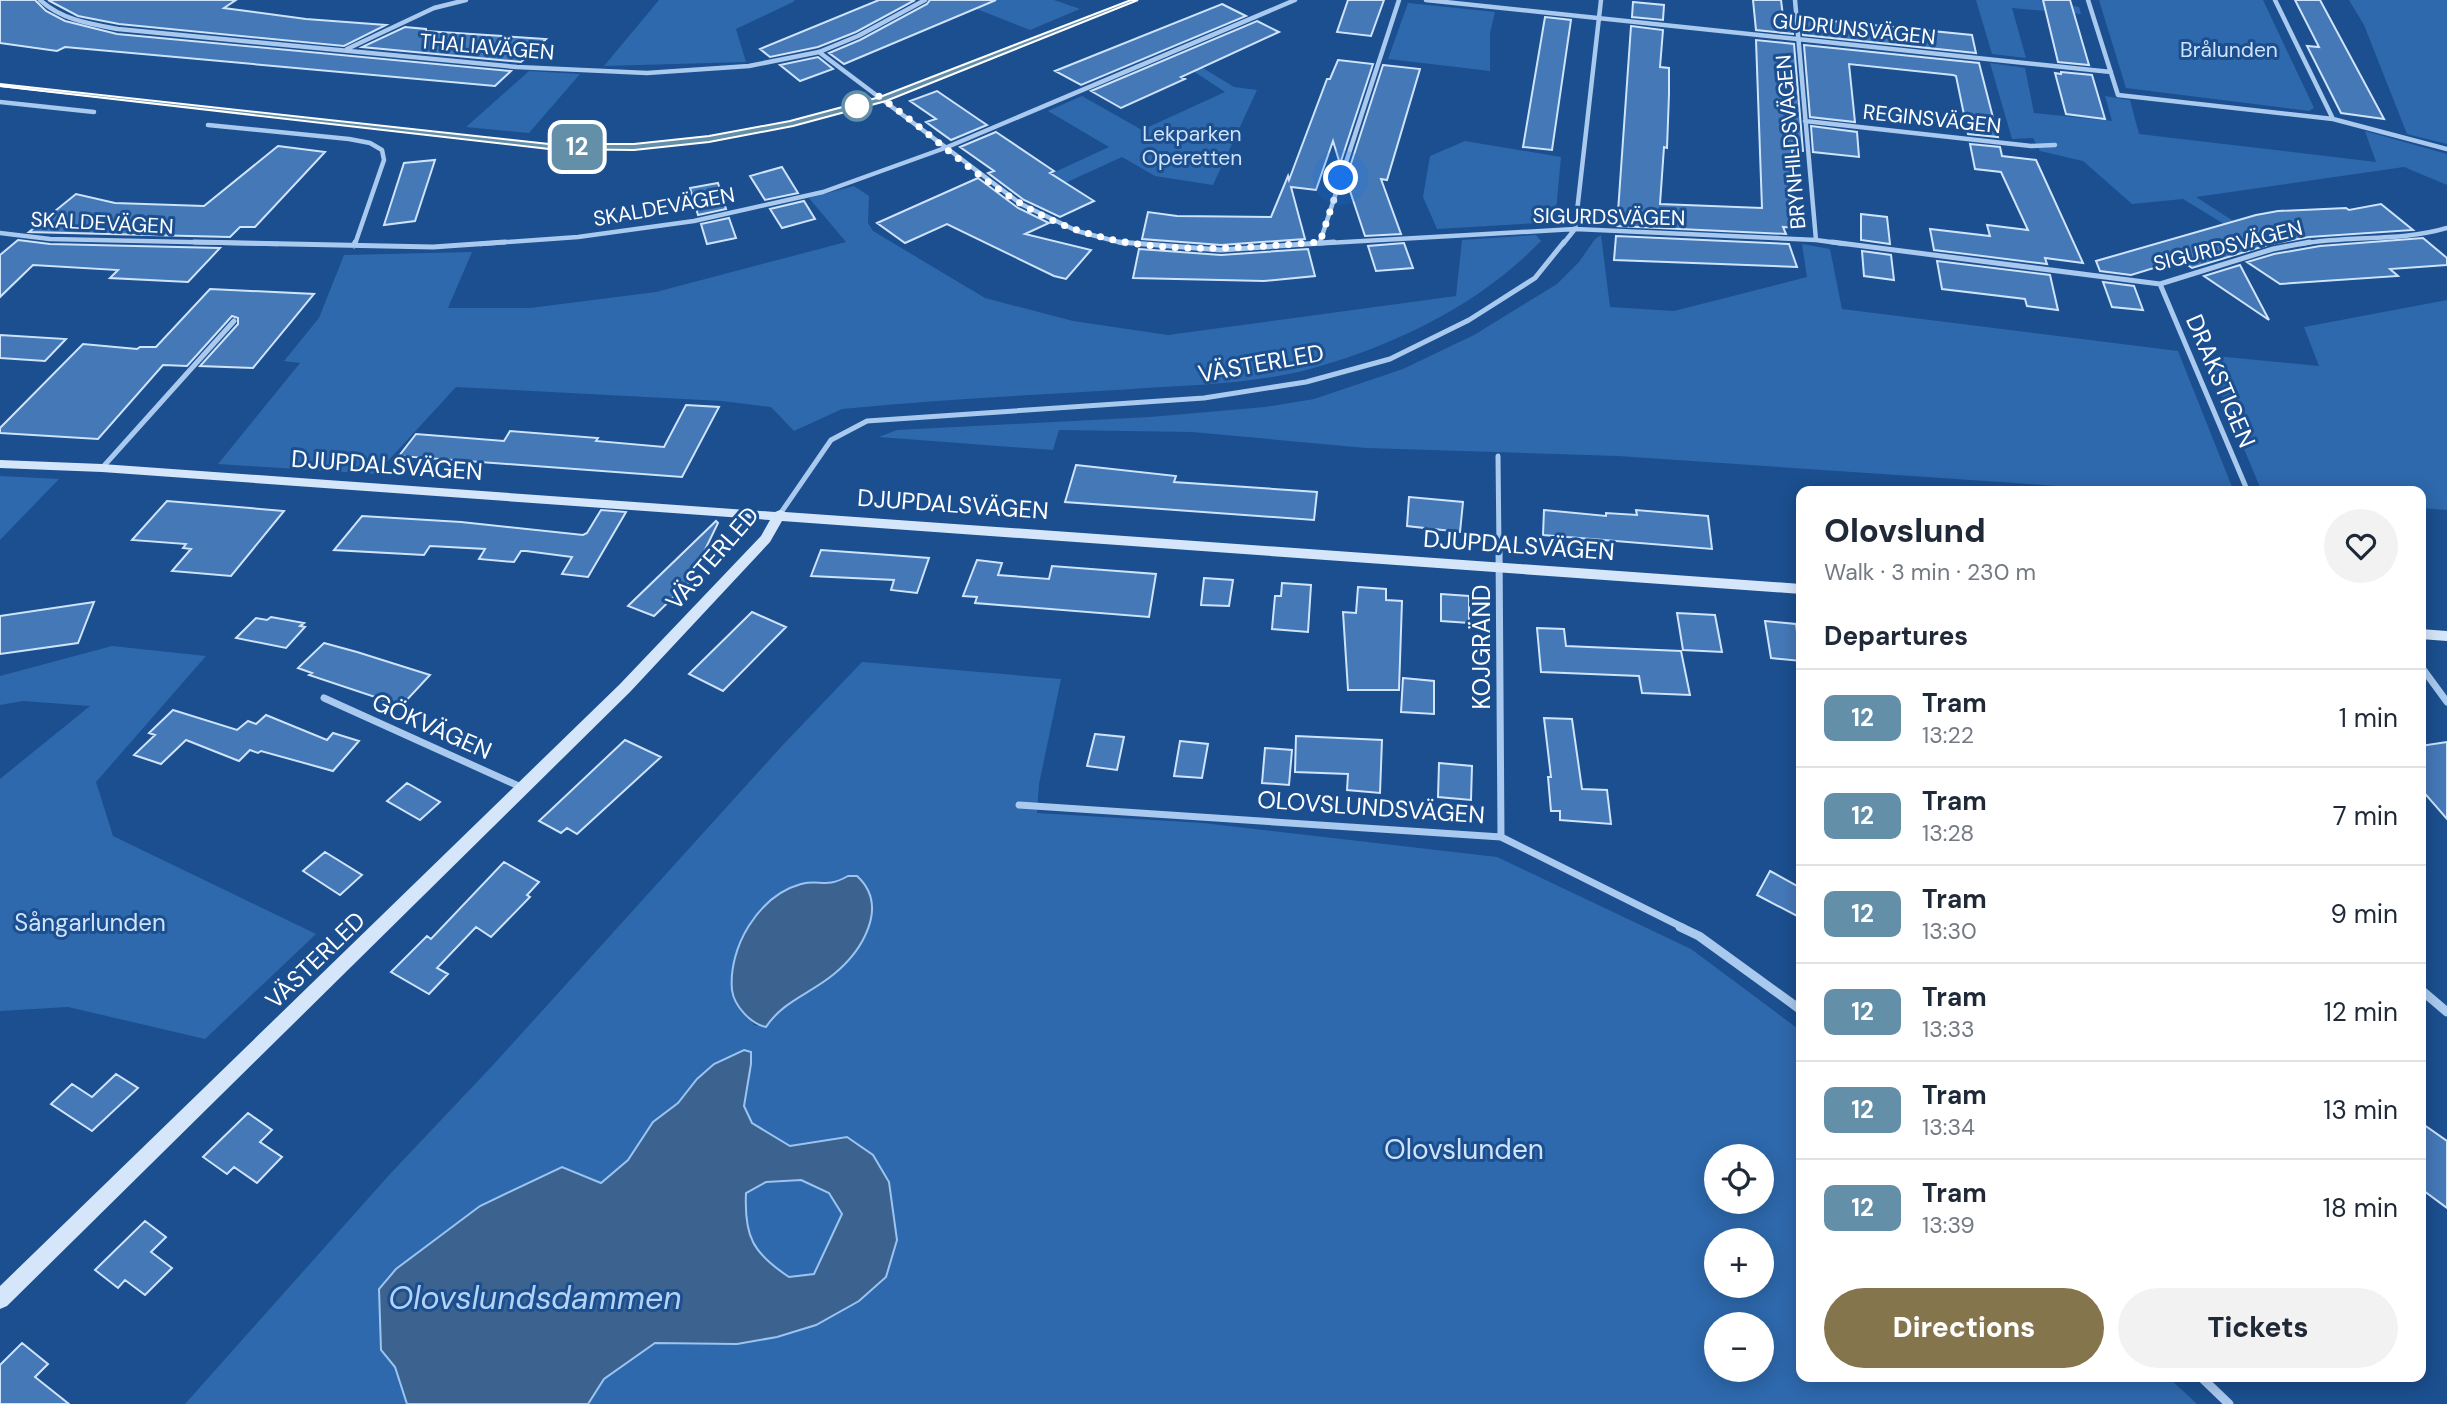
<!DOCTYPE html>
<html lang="en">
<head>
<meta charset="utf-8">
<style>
  :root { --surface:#fff; --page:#f2f2f3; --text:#1f2937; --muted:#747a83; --line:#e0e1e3; --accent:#84754c }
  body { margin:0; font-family:"DM Sans",sans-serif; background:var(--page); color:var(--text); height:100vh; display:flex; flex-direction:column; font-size:26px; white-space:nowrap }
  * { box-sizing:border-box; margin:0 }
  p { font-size:23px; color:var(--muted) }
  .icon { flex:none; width:38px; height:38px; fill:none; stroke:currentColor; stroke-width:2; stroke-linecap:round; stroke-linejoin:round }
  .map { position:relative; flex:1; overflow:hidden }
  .side { position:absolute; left:1796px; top:486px; width:630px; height:896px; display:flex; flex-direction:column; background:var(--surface); border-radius:14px; box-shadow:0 4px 18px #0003 }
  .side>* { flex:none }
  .badge { padding:0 14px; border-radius:10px; font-size:24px; line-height:46px }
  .fabs { position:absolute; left:1704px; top:1144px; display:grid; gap:14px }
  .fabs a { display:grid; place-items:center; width:70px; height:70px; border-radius:50%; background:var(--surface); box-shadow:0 4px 18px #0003; font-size:35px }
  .you { position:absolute; width:35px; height:35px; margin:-18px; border:5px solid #fff; border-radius:50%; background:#1a73e8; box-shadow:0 0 0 10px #1a73e833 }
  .map>.badge { position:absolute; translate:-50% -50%; box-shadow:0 0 0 4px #fff }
  h2 { padding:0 28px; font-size:26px; line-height:63px }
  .round { display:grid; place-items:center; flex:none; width:74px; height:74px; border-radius:37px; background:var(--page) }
  .overview { display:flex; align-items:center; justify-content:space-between; height:119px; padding:0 28px }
  h1 { font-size:33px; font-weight:800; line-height:52px }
  .button { display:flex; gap:14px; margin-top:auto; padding:14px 28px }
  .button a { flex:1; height:80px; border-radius:42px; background:var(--accent); color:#fff; font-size:28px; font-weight:800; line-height:80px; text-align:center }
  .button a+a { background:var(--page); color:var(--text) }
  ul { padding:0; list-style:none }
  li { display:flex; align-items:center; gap:21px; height:98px; padding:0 28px; border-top:2px solid var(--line) }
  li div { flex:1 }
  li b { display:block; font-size:26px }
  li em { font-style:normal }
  li .badge { min-width:77px; font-weight:700; text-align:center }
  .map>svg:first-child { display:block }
  .green { fill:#2e69ad; fill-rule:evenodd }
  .water { fill:#3c6290; stroke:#9cc4f0; stroke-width:2; fill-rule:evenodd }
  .building { fill:#4478b7; stroke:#cfe3fa; stroke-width:2 }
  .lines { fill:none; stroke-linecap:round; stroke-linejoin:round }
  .street-far3 { stroke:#a9c9ee; stroke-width:4.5 }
  .street-far2 { stroke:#a9c9ee; stroke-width:5 }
  .street-far1 { stroke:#a9c9ee; stroke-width:7 }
  .street { stroke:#a9c9ee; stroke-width:9 }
  .secondary { fill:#d6e6fa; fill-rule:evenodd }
  .tram { stroke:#fff; stroke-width:2 }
  .line { fill:#648fa8; stroke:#fff; stroke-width:2 }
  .walk { stroke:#fff; stroke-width:7; stroke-dasharray:0 12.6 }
  .stop-dot { fill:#fff; stroke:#648fa8; stroke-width:3.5 }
  .labels { text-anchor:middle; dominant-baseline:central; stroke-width:6; stroke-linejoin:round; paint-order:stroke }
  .far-street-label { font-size:21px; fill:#fff; stroke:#1b4f8f }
  .far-park-label { font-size:21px; fill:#cfe3fa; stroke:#1b4f8f }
  .street-label { font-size:24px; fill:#fff; stroke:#1b4f8f }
  .park-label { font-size:24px; fill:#cfe3fa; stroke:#1b4f8f }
  .near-park-label { font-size:28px; fill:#cfe3fa; stroke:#1b4f8f }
  .near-water-label { font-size:32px; font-style:italic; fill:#b5d3f5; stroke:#1b4f8f }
</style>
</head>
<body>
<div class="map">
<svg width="2447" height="1404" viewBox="0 0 2447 1404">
  <rect width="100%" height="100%" fill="#1b4f8f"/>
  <!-- green -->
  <path class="green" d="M659,0h135l1,1 -59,28 10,33 -142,4z
    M954,0h100l26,9 -50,21z
    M1976,0h63l40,7 2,7 -69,-6 14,50 -34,-4z
    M2099,0h164l51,108 -5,3 -183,-23z
    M2349,0h98v144l-40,-10 -43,-109z
    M1408,3l87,9 -5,21v38l-102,-12z
    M1180,54l54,33 23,3 -44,95 -58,-9 -33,-19 -92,42 -12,-10 91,-42 -61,-36 34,-15 60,34 83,-38 -53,-35z
    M1990,63l35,5 9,45 78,8 -7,-25 25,4 9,34 237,28 -11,-31 82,23v31l-43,-18 -208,30 73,47 -9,2 -77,-47 -51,5 -49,-43 -43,-10 -7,-13 -21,1z
    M529,71l51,3 -51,59 -63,-6z
    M1465,141l96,16 -6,65 -118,7 -14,-32 7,-41z
    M854,186l15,10 -1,27 5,8 112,67 88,23 95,14 288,-39 6,-56 74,-5 5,6c-60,62 -141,102 -224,126 -58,17 -124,18 -184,22 -97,6 -194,10 -291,20l-48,22 -23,-24 -49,-6 -266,-14 -80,87 -158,-10 82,-101 -16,-2 35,-43 25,-63 128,-3 -24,56h82l126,-16 190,-50 -37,-44z
    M1601,235l9,72 64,4 133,-34 -5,-33 28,5 12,60 336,42 56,141h-87l-529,-36 -252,-8 -174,-16 -133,-2 -6,20 -174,-13 18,-7 253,-13 115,-10 49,-8 89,-30 71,-34 83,-51 22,-22 16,-23z
    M2447,300v210l-27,-2v-16h-158l-57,-137 114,11 -15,-39z
    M0,476l59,3 -59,61z
    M112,646l94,10 -110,126 17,54 203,98 -111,105 -137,-32 -68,4v-232l90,-73 -67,-5 -23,4v-29z
    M862,662l199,17 -22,105 -2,29 166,10 294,34 194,92 110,82v346h367l29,27h-1609l16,-25 51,-36 82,1 40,-7 39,-12 43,-24 27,-24 11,-37 -8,-58 -42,-44 -57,8 -38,-23 -8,-17 7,-42 -7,-14 -30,14 -17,15 -19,24 -25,19 -25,38 -27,23 -21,-9 -201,115 2,61 14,17 12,37h-222l205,-230 104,-110 287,-317zM848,876l24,36c-7,28 -27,53 -50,71 -23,19 -38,17 -56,44l-12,-2c-8,-12 -19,-29 -22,-44 -7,-30 40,-89 69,-96 20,-6 24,4 47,-9zM1717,1157h45v45h-45zM1717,1241h45v45h-45zM1717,1325h45v45h-45z
    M801,1180l28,13 13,21 -28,60 -25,3c-36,-25 -45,-40 -43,-84l20,-11z"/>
  <!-- water -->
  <path class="water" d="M848,876h9c33,30 5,75 -23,98 -24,20 -51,27 -68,53 -15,-3 -32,-21 -34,-37 -4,-42 26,-94 69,-106 20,-5 24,5 47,-8z
    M744,1050l7,2v12l-7,42 8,17 38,23 57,-9 26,18 16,27 8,58 -11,37 -27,24 -43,24 -39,12 -40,7 -82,-1 -51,36 -16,25h-181l-12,-37 -14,-17 -2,-61 17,-20 84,-63 82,-39 39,16 27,-23 25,-38 25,-19 19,-24 17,-15zM801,1180l28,13 13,21 -28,60 -25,3c-36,-24 -45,-40 -43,-84l20,-11z"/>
  <!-- building -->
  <path class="building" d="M0,0h35l11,11 19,10 52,13 394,37 -16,15 -430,-39 -8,4 -57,-8z
    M48,0h188l-12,8 82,11 80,6 -42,21 -225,-22 -41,-8z
    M879,0h36l-59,32 -38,15 -48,10 -10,-8z
    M930,0h66l-152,64 -15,-11 31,-13 67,-36z
    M1348,0h36l-13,36 -34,-4z
    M1753,0h28l2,16 9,1 1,17 -37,-4z
    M2043,0h27l19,65 -31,-3z
    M2295,0h25l64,119 -43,-6 -34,-67 12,1z
    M1633,2l31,3 -1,15 -31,-3z
    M1222,4l24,12 -165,69 -26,-14z
    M1545,17l26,3 -19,130 -29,-3z
    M1801,18l171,17 4,18 -173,-18z
    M1257,21l22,11 -98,45 4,2 -64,29 -30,-17z
    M1631,26l32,4 -3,37 9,1v26l-2,54 -3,-1 -4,57 102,4 -6,-168 38,4 9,107 -11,-1 3,78 -12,-1 3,7 -169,-8z
    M405,27l21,2v2l120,8 -25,23 -159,-15z
    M1804,45l175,18 19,74 -30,-3 -12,-58 -3,-1 -104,-11 6,58 -45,-5z
    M818,57l15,12 -33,12 -20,-16z
    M1338,60l35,4 -33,100 -7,-23 -17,49 -25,-3 14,52 -84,6 -79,-6 6,-27 29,4 94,1 17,-41 1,4 38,-101h3z
    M1383,65l37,4 -33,111 -6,-1 20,55 -36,2 -19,-57z
    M2061,72l31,3 13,44 -39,-5 -11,-41 6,1z
    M937,91l44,30 6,4 -36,15 -25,-18 10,-3 -26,-18z
    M1811,126l46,6 2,25 -46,-5z
    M996,132l58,39 -4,2 44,28 -34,16 -36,-17 -36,-27 6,-2 -34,-24z
    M1970,144l30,3 2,9 34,4 47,103 -38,-5 2,6 -113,-14 -4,-21 60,7 -3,-11 41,5 -27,-58 -26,-3z
    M278,146l47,6 -70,75h-15l-10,10 -201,-5 47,-38 39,9 89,3z
    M435,160l-20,61 -31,4 20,-62z
    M782,167l16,26 -33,7 -15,-24z
    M978,178l40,30 31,15 -24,11 66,16 -25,29 -12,-3 -107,-52 -42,19 -28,-20z
    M718,183l8,26 -28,6 -8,-27z
    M804,201l11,18 -33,9 -12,-19z
    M2381,204l32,26 -104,7 -38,7 -79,24 -12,-8 -49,15 -31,-4 -4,-10 160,-46 22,-4 68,-3 3,2z
    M1861,214l26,3 3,27 -29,-4z
    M729,218l7,20 -29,6 -6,-20z
    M1616,236l173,8 8,23 -183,-7z
    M2423,238l24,20v7l-57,4 8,7 -118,8 -33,-22 27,-8 46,-8z
    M18,240l32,4 170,4 -32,34 -78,-4 8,-8 -85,-5 -33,32v-42z
    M1404,243l9,25 -37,3 -8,-25z
    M1139,249l82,6 87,-6 7,27 -51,5 -131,-3z
    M1862,251l29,4 3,25 -30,-4z
    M1937,261l113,14 8,35 -31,-4 -2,-7 -83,-10z
    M2240,265l29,55 -65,-44z
    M2103,282l31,4 9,24 -31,-3z
    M210,289l104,5 -61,74 -53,-2 38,-42v-6l-6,-2 -45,50 -24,-1 -65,74 -98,-6v-5l83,-84 54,5 3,-2h16z
    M0,335l66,4 -21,22 -45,-3z
    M686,405l33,2 -37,70 -283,-21 17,-22 88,7 6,-10 88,7 -2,3 68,6z
    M1076,465l100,11 -2,6 143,10 -3,28 -249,-18z
    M1409,497l54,5 -3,30 -53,-6z
    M167,501l117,10 -53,65 -59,-5 19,-22 -8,-1 3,-4 -54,-4z
    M601,510l25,2 -38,65 -26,-3 10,-17 -46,-6h-5l-7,11 -35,-3 6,-10 -55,-3 -6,9 -90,-5 28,-34 99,6 122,13 4,-2z
    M1544,510l62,6v-3l31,2 -1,-5 72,6 4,33 -169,-14z
    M716,521l2,2 -28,58 -36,35 -26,-10z
    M821,550l69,5 39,3 -12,35 -26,-3 3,-10 -83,-4z
    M977,560l25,3 -4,12 51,4 3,-13 104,8 -7,43 -174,-14 2,-6 -14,-1z
    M1204,578l29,2 -4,26 -28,-1z
    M1282,583l29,2 -3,47 -36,-3 3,-33h6z
    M1358,587l28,2v11l16,1 -3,89h-51l-5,-78 13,1z
    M1441,594l28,2v27l-28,-2z
    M94,602l-16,41 -78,11v-38z
    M752,612l34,15 -63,64 -34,-17z
    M1677,613l38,2 7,37 -39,-2z
    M271,617l33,6 -4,3 5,1 -19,21 -50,-10 20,-20 11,2z
    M1765,621l31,3 5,37 -30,-3z
    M1537,628l27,1 2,17 115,5 9,44 -48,-2 -3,-17 -98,-4z
    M324,643l33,9 73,23 -27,29h-7l-87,-29 3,-2 -14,-5z
    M1403,678l31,3v33l-33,-2z
    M173,710l64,20 11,-9 8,3 10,-9 61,25 6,-7 26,8 -26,30 -72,-20 -3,2 -8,-3 -11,11 -53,-21 -25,24 -27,-9 21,-20 -6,-2z
    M1544,718l28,1 10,70 25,1 4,34 -51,-4v-9h-9l-3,-34h3z
    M1095,734l29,3 -7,33 -30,-4z
    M1296,736l86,4 -2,53 -33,-3 1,-16 -53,-2z
    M625,740l36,17 -84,77 -10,-6 -6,5 -22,-12z
    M1180,741l28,3 -6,34 -28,-2z
    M2447,742v77l-27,-31v-42z
    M1265,748l27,2 -3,35 -27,-2z
    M1439,763l33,3 -1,34 -33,-3z
    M407,783l33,19 -20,18 -33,-19z
    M325,852l37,23 -22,20 -37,-24z
    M504,862l35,20 -12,13 3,2 -39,40 -15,-10 -39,41 11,6 -19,20 -38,-22 36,-36 4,3z
    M1770,871l31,17v30l-44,-23z
    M116,1074l22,14 -46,43 -41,-27 21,-20 20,13z
    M248,1113l24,17 -12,12 22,15 -25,26 -23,-16 -7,7 -24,-17z
    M2420,1122l27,19v67l-27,-20z
    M145,1221l21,16 -15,15 21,16 -27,27 -20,-15 -7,8 -23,-18z
    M22,1343l26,21 -13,13 34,27h-69v-39z"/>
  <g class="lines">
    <!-- street-far3 -->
    <path class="street-far3" d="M40,0c22,20 50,24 78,29l399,38 130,6 102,-7 70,-14 39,-16 67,-36
      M1426,0l685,72
      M1795,0l21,240
      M2088,0l30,95 215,24 -58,-119
      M347,49l87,-41 32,-8
      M819,52l202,152 56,27 49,13
      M0,102l94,10
      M2333,119l114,30
      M1805,121l226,25 24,-1
      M208,125l141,14 21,4 12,7 2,10 -29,84
      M0,233l50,6 228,5
      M1320,242l79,-242
      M480,244l98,-7 116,-16 129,-29 122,-44 350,-148
      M1310,244l265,-15 241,11 29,4
      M1563,244l12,-15 26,-229
      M2301,244c48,-9 99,-2 146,-16"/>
    <!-- street-far2 -->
    <path class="street-far2" d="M194,242l239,5 72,-5
      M1119,242l102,8 113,-8
      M1832,242l328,42 113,-35 37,-7
      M354,246l1,-4
      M2160,284l88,208
      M1498,456l1,92
      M102,468l132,-147
      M780,514l51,-74 36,-19 337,-23 102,-16 84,-23 79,-39 66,-42 29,-36"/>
    <!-- street-far1 -->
    <path class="street-far1" d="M1499,546l2,291
      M2420,665l27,37
      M324,698l199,90
      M1019,805l482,32 183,91"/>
    <!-- street -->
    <path class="street" d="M1680,927l19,9 102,74
      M2420,989l27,23
      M2201,1377l28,27"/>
    <!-- secondary -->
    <path class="secondary" d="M0,460l102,4 673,48 5,-2 5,2 1016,72v10l-1019,-73 -12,21 -140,150 -623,614 -7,3v-23l620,-602 141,-148 9,-16 -668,-48 -102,-4z
      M2420,629l27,2v10l-27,-2z"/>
    <!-- tram -->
    <path class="tram" d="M0,86l549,60 84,1 76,-8 81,-15 93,-25 251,-99"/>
  </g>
  <!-- line -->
  <path class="line" d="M1131,0h7l-252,101 -93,25 -84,16 -75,8 -85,-1 -549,-63v-2l549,60h85l75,-8 81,-15 90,-24z"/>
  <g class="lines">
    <!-- walk -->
    <path class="walk" d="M857,106l20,-11c49,34 92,77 143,108 91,57 198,47 300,39l21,-64"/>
  </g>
  <!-- markers -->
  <circle class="stop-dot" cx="857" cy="106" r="14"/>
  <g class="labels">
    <!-- far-street labels -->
    <g class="far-street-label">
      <text transform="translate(1854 29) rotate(6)">GUDRUNSVÄGEN</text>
      <text transform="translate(487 47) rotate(5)">THALIAVÄGEN</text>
      <text transform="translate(1932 119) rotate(6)">REGINSVÄGEN</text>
      <text transform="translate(1791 142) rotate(-95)">BRYNHILDSVÄGEN</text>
      <text transform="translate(664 207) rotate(-10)">SKALDEVÄGEN</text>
      <text transform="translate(1609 217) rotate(1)">SIGURDSVÄGEN</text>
      <text transform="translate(102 223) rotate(3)">SKALDEVÄGEN</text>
      <text transform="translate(2228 246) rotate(-14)">SIGURDSVÄGEN</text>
    </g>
    <!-- far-park labels -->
    <g class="far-park-label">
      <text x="2229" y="50">Brålunden</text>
      <text x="1192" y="134">Lekparken<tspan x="1192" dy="24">Operetten</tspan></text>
    </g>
    <!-- street labels -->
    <g class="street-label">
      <text transform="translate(1261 363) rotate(-10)">VÄSTERLED</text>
      <text transform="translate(2221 381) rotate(67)">DRAKSTIGEN</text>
      <text transform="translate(387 465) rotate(4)">DJUPDALSVÄGEN</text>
      <text transform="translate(953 504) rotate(4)">DJUPDALSVÄGEN</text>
      <text transform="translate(1519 545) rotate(4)">DJUPDALSVÄGEN</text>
      <text transform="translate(712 558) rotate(-49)">VÄSTERLED</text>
      <text transform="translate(1481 647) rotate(-90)">KOJGRÄND</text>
      <text transform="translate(432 726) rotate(24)">GÖKVÄGEN</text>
      <text transform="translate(1371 807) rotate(4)">OLOVSLUNDSVÄGEN</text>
      <text transform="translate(315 960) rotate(-44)">VÄSTERLED</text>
    </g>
    <!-- park labels -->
    <g class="park-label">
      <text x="90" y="922">Sångarlunden</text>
    </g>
    <!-- near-park labels -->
    <g class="near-park-label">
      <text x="1464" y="1149">Olovslunden</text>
    </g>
    <!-- near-water labels -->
    <g class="near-water-label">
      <text x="535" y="1298">Olovslundsdammen</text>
    </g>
  </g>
</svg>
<div class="fabs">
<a><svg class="icon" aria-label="locate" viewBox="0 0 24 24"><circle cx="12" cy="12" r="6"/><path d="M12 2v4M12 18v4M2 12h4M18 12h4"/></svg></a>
<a>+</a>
<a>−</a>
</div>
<div class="you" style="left:1341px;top:178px"></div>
<b class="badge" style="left:577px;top:147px;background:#648fa8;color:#fff">12</b>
<section class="side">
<div class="overview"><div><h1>Olovslund</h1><p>Walk · 3 min · 230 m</p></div><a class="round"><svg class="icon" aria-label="heart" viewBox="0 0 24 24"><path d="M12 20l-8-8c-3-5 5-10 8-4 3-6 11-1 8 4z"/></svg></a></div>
<h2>Departures</h2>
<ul>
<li><span class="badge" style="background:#648fa8;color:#fff">12</span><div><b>Tram</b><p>13:22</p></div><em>1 min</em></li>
<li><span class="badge" style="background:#648fa8;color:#fff">12</span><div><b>Tram</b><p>13:28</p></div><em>7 min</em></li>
<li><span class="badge" style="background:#648fa8;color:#fff">12</span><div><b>Tram</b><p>13:30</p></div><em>9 min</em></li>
<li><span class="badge" style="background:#648fa8;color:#fff">12</span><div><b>Tram</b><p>13:33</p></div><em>12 min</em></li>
<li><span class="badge" style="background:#648fa8;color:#fff">12</span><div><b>Tram</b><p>13:34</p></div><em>13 min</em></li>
<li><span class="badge" style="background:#648fa8;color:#fff">12</span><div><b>Tram</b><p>13:39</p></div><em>18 min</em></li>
</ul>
<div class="button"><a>Directions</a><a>Tickets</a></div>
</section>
</div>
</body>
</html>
